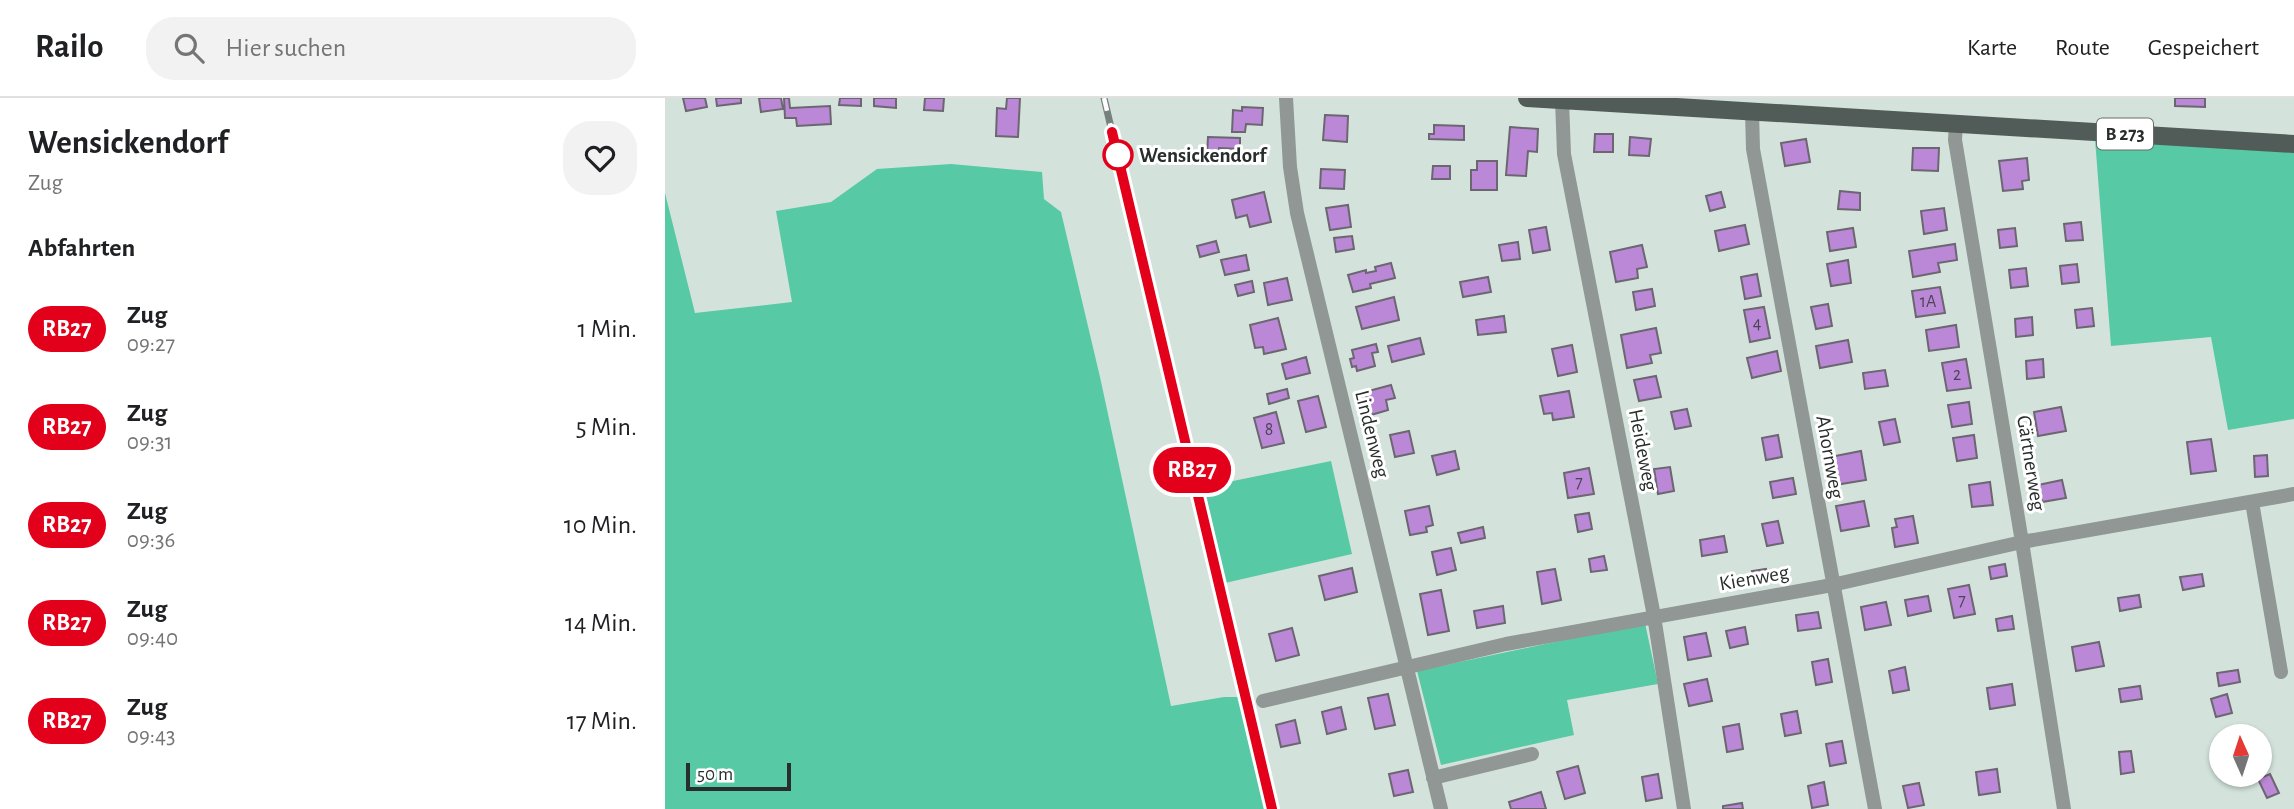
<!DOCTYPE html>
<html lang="de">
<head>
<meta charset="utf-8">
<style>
  :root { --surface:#fff; --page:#f2f2f2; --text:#202124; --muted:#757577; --line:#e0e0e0 }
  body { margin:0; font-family:"Alegreya Sans",sans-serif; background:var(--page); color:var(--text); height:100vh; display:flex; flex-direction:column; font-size:26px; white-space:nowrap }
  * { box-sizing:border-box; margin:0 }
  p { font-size:23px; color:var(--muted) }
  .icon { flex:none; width:38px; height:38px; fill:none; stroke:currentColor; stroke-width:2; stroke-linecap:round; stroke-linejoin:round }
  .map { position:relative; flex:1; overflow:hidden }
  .drawer { display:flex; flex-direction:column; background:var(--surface); width:665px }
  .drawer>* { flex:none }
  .badge { padding:0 14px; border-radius:23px; font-size:24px; line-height:46px }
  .needle { width:46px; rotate:357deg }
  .buttons { position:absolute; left:1544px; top:626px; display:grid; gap:14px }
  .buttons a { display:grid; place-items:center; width:63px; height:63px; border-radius:50%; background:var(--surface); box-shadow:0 2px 5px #0004; font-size:35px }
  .scale { position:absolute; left:21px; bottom:18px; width:105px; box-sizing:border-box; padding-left:7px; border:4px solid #282e2c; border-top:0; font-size:19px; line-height:24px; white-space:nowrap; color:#282e2c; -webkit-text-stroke:5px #fff; paint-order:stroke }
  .map>.badge { position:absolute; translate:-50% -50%; box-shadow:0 0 0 4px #fff }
  h2 { padding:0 28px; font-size:26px; line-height:63px }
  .round { display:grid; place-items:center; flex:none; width:74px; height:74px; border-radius:28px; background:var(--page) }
  .head { display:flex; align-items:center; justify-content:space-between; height:119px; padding:0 28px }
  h1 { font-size:33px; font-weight:700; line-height:52px }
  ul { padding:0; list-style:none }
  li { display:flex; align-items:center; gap:21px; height:98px; padding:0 28px }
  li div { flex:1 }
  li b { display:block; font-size:26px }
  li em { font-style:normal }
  li .badge { min-width:77px; font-weight:700; text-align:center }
  header { display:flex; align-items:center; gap:42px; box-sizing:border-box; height:98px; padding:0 35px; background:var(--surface); border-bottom:2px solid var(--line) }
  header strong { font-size:33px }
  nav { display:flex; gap:38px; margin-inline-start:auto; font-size:24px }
  .search { width:490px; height:63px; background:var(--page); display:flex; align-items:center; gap:18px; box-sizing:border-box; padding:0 24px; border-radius:28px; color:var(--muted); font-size:26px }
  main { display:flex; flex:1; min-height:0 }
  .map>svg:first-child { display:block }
  .green { fill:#57c9a5 }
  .building { fill:#ba88d6; stroke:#6c6671; stroke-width:2 }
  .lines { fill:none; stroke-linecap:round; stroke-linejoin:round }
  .minor { stroke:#909794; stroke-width:14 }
  .primary { stroke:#515c58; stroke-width:18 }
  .rail-casing { stroke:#76807c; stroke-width:7 }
  .rail { stroke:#fff; stroke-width:4.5; stroke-dasharray:13; stroke-linecap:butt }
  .line-casing { stroke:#fff; stroke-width:16 }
  .line { stroke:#e2001a; stroke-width:10 }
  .stop-dot { fill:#fff; stroke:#e2001a; stroke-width:3.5 }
  .labels { text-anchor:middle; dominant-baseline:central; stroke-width:6; stroke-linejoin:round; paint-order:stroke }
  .number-label { font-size:18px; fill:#4c4456 }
  .shield { fill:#fff; stroke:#686d6b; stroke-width:2 }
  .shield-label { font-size:19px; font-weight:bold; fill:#282e2c }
  .stop-label { font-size:21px; font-weight:bold; fill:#282e2c; stroke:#fff; text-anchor:start }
  .street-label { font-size:21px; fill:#282e2c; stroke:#fff }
</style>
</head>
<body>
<header>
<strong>Railo</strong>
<div class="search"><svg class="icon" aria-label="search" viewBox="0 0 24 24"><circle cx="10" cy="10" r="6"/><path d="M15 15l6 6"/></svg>Hier suchen</div>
<nav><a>Karte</a><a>Route</a><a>Gespeichert</a></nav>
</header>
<main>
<section class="drawer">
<div class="head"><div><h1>Wensickendorf</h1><p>Zug</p></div><a class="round"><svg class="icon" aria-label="heart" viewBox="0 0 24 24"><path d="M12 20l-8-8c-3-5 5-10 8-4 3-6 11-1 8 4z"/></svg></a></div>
<h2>Abfahrten</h2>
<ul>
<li><span class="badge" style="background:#e2001a;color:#fff">RB27</span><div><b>Zug</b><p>09:27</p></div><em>1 Min.</em></li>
<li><span class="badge" style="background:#e2001a;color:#fff">RB27</span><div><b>Zug</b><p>09:31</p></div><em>5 Min.</em></li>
<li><span class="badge" style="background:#e2001a;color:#fff">RB27</span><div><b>Zug</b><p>09:36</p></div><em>10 Min.</em></li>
<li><span class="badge" style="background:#e2001a;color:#fff">RB27</span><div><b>Zug</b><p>09:40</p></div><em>14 Min.</em></li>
<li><span class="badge" style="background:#e2001a;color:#fff">RB27</span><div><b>Zug</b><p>09:43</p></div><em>17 Min.</em></li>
</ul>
</section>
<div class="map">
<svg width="1629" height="711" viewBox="0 0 1629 711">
  <rect width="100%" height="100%" fill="#d3e3dc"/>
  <!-- green -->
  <path class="green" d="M1430,41l199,13v267l-66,11 -17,-93 -100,9z
    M286,66l91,8 2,27 17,13 39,165 71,329 53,-9h17l30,112h-606v-616l30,120 97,-11 -16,-91 55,-9 46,-33z
    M666,363l21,93 -127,29 -21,-96z
    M980,525l13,61 -91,16 7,35 -133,30 -24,-94z"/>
  <!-- building -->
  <path class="building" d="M18,0h22l2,9 -21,4z
    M51,0h25v5l-24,3z
    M94,0h22l2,11 -22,3z
    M119,0h5l1,10 40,-2 1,18 -34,2 -1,-8h-11z
    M175,0h21v8l-22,-1z
    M209,0h22v10l-22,-2z
    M260,0h19l-1,13 -19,-1z
    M342,0h13l-2,39 -22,-1 1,-28 9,1z
    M1510,0h30v9l-30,-1z
    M577,9l21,1 -1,17 -16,-1 -1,8h-13l1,-22 9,1z
    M660,17l23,1 -1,26 -24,-2z
    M769,27l30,1v14l-35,-1v-5h5z
    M845,29l28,2 -1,23 -9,-1 -2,25 -20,-1z
    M930,36h18v18h-19z
    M543,39l32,1v11l-21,-1v8l-12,-1z
    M965,39l21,2 -2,17 -20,-1z
    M1141,41l4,23 -25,4 -4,-23z
    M1248,50h26l-1,23 -26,-1z
    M1362,60l2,22 -7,1 1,8 -20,2 -4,-30z
    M812,63h20v29h-26v-20h6z
    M768,68h17v13h-18z
    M656,71l24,1 -1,19 -24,-1z
    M1175,93l20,2v17l-22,-1z
    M599,94l7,30 -21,5 -3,-12 -11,3 -4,-18z
    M1056,94l4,15 -15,4 -4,-15z
    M683,107l3,22 -21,3 -4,-22z
    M1279,110l3,22 -23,4 -3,-23z
    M1416,124l2,18 -17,1 -2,-17z
    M1080,127l4,19 -30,7 -4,-20z
    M881,129l4,23 -17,3 -4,-23z
    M1188,130l3,19 -26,4 -3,-19z
    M1350,130l2,18 -17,2 -2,-18z
    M687,138l2,13 -18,3 -2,-14z
    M551,143l3,11 -19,5 -3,-11z
    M853,144l2,17 -18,2 -3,-16z
    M1290,146l2,16 -19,3 2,9 -27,5 -4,-26z
    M977,147l5,22 -10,2 1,9 -22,4 -6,-30z
    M581,157l3,15 -24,5 -4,-15z
    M1183,162l3,23 -20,3 -4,-22z
    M726,165l4,15 -25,6 1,4 -18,4 -5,-17 18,-5v3l10,-2 -1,-4z
    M1412,166l2,18 -17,2 -2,-18z
    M1361,170l2,18 -17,2 -2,-18z
    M1092,176l4,22 -16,3 -4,-22z
    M823,179l3,15 -28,5 -3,-15z
    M622,180l5,22 -24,5 -4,-22z
    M587,183l2,11 -16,4 -3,-11z
    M1275,189l5,26 -29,4 -4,-26z
    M987,191l3,17 -19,4 -3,-18z
    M729,199l5,23 -37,9 -6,-22z
    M1163,206l4,22 -16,3 -5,-22z
    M1099,209l6,31 -20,4 -6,-32z
    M1427,210l2,18 -17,2 -2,-18z
    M839,218l2,16 -28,3 -2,-15z
    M1367,219l1,18 -17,2 -1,-18z
    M613,220l8,31 -22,5 -1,-7 -8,1 -5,-23z
    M1291,227l3,22 -30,4 -3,-21z
    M991,230l5,25 -11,2 2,8 -25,5 -6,-33z
    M755,240l4,16 -32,8 -4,-16z
    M1183,242l4,22 -32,6 -4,-22z
    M711,246l2,8 -6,1 3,13 -18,5 -1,-5 -4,1 -2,-8 4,-1 -2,-8z
    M907,247l5,27 -19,4 -6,-27z
    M1112,253l4,20 -29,7 -5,-20z
    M641,259l4,16 -24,6 -4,-15z
    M1301,261l5,29 -24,3 -5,-28z
    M1378,261l1,18 -17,2 -1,-18z
    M1220,272l3,16 -23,3 -2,-16z
    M991,278l5,21 -22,4 -5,-21z
    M726,287l4,13 -9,2 2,10 -17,5 -6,-23z
    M622,291l2,9 -20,6 -2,-10z
    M904,293l5,26 -21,3 -1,-7 -8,1 -4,-18z
    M653,298l8,31 -20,5 -8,-31z
    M1304,304l3,22 -20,3 -4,-22z
    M1396,309l5,24 -28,5 -4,-24z
    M1022,311l4,17 -16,3 -4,-17z
    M611,314l8,31 -22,5 -8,-30z
    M1230,321l5,23 -16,3 -5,-23z
    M744,333l5,22 -19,4 -5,-22z
    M1113,337l4,22 -16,3 -4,-22z
    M1309,337l3,23 -20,3 -4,-23z
    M1546,341l5,32 -25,3 -4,-32z
    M790,353l4,18 -22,6 -5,-19z
    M1196,353l5,29 -31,5 -5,-28z
    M1602,357l1,21 -13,1 -1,-21z
    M1005,369l4,24 -16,3 -4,-25z
    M924,370l5,26 -26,4 -4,-25z
    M1128,380l3,16 -23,4 -3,-16z
    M1397,382l4,18 -24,4 -4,-17z
    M1325,384l3,23 -21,2 -3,-22z
    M1199,403l5,25 -28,5 -5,-25z
    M764,408l4,19 -7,2 1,5 -17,3 -5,-24z
    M924,415l3,16 -14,3 -3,-17z
    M1248,418l5,27 -23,4 -3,-19 5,-1 -2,-8z
    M1113,423l5,22 -16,3 -5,-22z
    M818,429l2,11 -24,5 -3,-10z
    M1059,438l3,16 -25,4 -2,-16z
    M786,450l5,22 -19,5 -5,-23z
    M939,458l3,14 -16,2 -2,-13z
    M1340,466l2,12 -16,3 -2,-12z
    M687,470l5,24 -32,8 -6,-24z
    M890,471l6,31 -19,4 -5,-32z
    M1101,471l2,12 -14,2 -2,-12z
    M1537,476l2,12 -21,4 -3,-13z
    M1304,487l6,29 -21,4 -6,-29z
    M776,492l8,41 -21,4 -8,-41z
    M1474,497l2,12 -21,4 -2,-13z
    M1263,498l3,15 -23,5 -3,-16z
    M1221,504l5,23 -26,5 -4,-23z
    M838,508l2,17 -28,5 -3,-17z
    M1153,514l3,16 -23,3 -2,-16z
    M1347,518l2,13 -16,2 -2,-12z
    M1080,529l3,17 -18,4 -4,-17z
    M627,530l7,27 -23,6 -7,-27z
    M1041,535l5,23 -23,4 -4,-23z
    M1434,544l5,24 -28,5 -4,-24z
    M1163,561l4,23 -16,3 -4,-23z
    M1240,569l4,23 -16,3 -4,-22z
    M1573,572l2,12 -21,4 -2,-13z
    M1042,581l5,22 -23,5 -5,-22z
    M1347,586l3,21 -25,4 -3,-21z
    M1475,588l2,13 -21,3 -2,-13z
    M723,596l7,31 -20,4 -7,-31z
    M1562,596l5,19 -16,4 -5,-18z
    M676,609l5,22 -19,5 -5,-22z
    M1132,613l4,22 -16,3 -4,-22z
    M630,622l5,23 -19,4 -5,-22z
    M1074,626l4,25 -16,3 -4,-25z
    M1177,643l4,22 -16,3 -4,-22z
    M1466,653l3,21 -13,2 -2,-22z
    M913,668l7,27 -20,6 -8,-27z
    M1332,671l3,23 -21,3 -3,-23z
    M743,672l5,22 -19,4 -5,-22z
    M993,676l4,24 -16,3 -4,-24z
    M1605,676l9,19 -12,5 -9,-19z
    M1159,684l4,23 -16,3 -4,-22z
    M1254,685l5,22 -16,3 -5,-22z
    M876,694l5,17h-35l-2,-7z
    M1077,705l1,6h-20v-3z"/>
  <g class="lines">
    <!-- minor -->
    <path class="minor" d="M621,0l4,69 7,46 144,596
      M897,2l2,54 90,462 30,193
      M1087,13l1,38 122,660
      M1291,26l-1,16 67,402 42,267
      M1587,404l29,170
      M598,603l243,-57 326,-59 190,-43 272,-48
      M768,680l99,-24"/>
    <!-- primary -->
    <path class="primary" d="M862,0l767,46"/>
    <defs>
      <path id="rail" d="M439,0l168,711"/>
    </defs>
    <!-- rail casing -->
    <use href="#rail" class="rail-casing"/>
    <!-- rail -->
    <use href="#rail" class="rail"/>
  </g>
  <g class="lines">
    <defs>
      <path id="line" d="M447,34l160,677"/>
    </defs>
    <!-- line casing -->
    <use href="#line" class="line-casing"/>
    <!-- line -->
    <use href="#line" class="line"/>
  </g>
  <!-- markers -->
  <circle class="stop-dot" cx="453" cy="57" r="14"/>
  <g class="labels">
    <!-- number labels -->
    <g class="number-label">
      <text x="1263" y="204">1A</text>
      <text x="1092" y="226">4</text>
      <text x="1292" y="277">2</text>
      <text x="604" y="332">8</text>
      <text x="914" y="385">7</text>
      <text x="1297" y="503">7</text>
    </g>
    <!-- shield labels -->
    <rect class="shield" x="1432" y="20.5" width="56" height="31" rx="5"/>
    <g class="shield-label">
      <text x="1460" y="36">B 273</text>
    </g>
    <!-- stop labels -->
    <g class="stop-label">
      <text x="474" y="57">Wensickendorf</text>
    </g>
    <!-- street labels -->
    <g class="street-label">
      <text transform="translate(707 336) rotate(76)">Lindenweg</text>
      <text transform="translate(978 352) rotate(79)">Heideweg</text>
      <text transform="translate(1165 359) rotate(80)">Ahornweg</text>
      <text transform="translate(1366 365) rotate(81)">Gärtnerweg</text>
      <text transform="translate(1089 480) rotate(-10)">Kienweg</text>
    </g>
  </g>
</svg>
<div class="buttons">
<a><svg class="needle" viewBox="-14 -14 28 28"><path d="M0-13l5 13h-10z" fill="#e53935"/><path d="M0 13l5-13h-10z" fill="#757577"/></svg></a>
</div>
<div class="scale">50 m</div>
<b class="badge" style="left:527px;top:372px;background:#e2001a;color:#fff">RB27</b>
</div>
</main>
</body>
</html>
